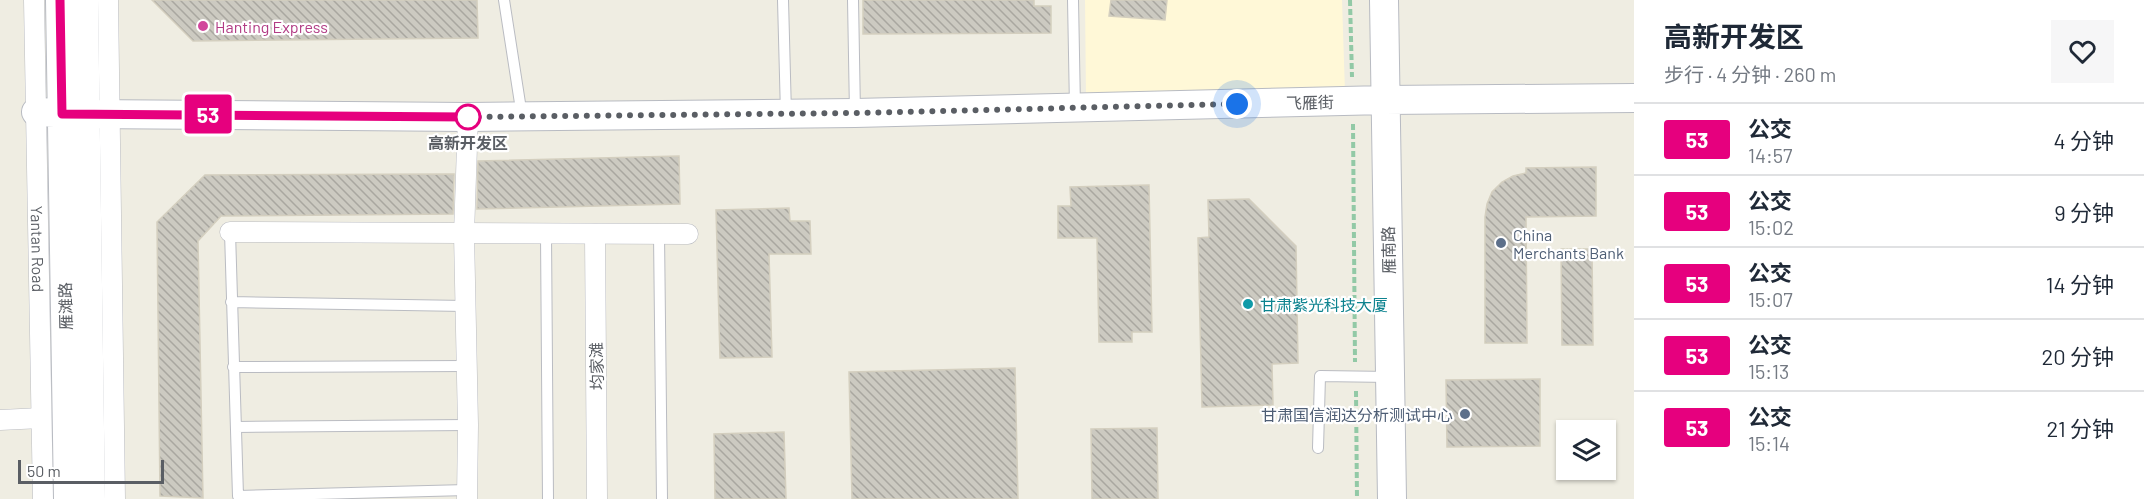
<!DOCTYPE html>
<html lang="zh">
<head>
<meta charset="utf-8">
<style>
  :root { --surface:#fff; --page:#f6f6f7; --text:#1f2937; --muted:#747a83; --line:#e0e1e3 }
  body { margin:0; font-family:Barlow,"Noto Sans SC",sans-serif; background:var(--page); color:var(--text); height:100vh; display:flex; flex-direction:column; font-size:22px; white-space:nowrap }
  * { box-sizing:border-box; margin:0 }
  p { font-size:20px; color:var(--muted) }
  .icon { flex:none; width:33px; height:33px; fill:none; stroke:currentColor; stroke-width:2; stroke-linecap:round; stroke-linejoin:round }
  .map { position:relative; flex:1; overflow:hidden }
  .sheet { display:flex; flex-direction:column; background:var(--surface); width:510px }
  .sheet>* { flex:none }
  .badge { padding:0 12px; border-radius:4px; font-size:21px; line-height:39px }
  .controls { position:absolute; left:1556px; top:420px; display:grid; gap:12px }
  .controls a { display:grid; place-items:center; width:60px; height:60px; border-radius:0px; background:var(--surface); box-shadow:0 2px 4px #0004; font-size:30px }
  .scale { position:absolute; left:18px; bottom:15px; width:146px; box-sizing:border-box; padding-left:6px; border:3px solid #5a5e64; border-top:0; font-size:16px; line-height:21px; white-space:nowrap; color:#5a5e64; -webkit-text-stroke:4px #fff; paint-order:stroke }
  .you { position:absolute; width:30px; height:30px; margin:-15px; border:4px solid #fff; border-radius:50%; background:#1a73e8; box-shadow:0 0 0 9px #1a73e833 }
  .map>.badge { position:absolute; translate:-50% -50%; box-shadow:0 0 0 3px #fff }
  .round { display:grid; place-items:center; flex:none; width:63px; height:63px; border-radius:0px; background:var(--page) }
  .head { display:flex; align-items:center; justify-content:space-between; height:102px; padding:0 30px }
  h1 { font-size:28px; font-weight:700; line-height:45px }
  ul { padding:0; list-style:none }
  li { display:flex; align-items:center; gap:18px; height:72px; padding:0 30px; border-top:2px solid var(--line) }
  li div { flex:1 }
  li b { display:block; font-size:22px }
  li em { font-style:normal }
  li .badge { min-width:66px; font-weight:700; text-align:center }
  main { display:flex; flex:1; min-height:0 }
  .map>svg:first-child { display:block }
  .commercial { fill:#fff8d7 }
  .building { fill:url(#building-back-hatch); stroke:#d4cfbf; stroke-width:1.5 }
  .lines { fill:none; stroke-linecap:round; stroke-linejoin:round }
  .lane-casing { stroke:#babcc2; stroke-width:12 }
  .street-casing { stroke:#babcc2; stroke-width:21 }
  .secondary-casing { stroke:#b8bbc2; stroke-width:30 }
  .path { stroke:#92c9a6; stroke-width:4; stroke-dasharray:6 3; stroke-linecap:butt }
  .lane { stroke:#fff; stroke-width:10 }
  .street { stroke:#fff; stroke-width:20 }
  .secondary { stroke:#fff; stroke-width:28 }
  .line-casing { stroke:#fff; stroke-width:14 }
  .line { stroke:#e6007e; stroke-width:9 }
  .walk { stroke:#5a5e64; stroke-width:6; stroke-dasharray:0 10.8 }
  .hotel-dot { fill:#d1479c; stroke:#fff; stroke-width:2 }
  .stop-dot { fill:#fff; stroke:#e6007e; stroke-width:3 }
  .service-dot { fill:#5c6f8a; stroke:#fff; stroke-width:2 }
  .culture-dot { fill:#0f9aa8; stroke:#fff; stroke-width:2 }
  .labels { text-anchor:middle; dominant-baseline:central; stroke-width:4.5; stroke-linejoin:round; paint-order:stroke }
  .hotel-label { font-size:16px; fill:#b23c85; stroke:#fff; text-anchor:start }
  .street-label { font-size:16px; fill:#5a5e64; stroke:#fff }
  .stop-label { font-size:16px; font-weight:bold; fill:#5a5e64; stroke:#fff }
  .service-label { font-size:16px; fill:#4e5e75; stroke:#fff; text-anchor:start }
  .culture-label { font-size:16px; fill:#0d838f; stroke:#fff; text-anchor:start }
</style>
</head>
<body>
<main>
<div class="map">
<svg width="1634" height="499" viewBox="0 0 1634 499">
  <defs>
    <pattern id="building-back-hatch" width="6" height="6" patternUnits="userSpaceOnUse" patternTransform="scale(1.5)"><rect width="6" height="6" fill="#cccac1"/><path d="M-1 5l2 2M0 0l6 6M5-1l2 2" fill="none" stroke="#a9a7a0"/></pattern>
  </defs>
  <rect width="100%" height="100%" fill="#efede2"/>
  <!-- commercial -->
  <path class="commercial" d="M1085,0h257l3,92 -259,7z"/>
  <!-- building -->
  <path class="building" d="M152,0h325l1,38 -285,3z
    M863,0h171v6h17v27l-188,1z
    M1111,0h56l-2,20 -56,-4z
    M679,156l1,48 -203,5 1,-48z
    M1596,167v49l-70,1 1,126h-42v-126l2,-13 5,-12 10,-10 11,-6 13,-3v-5z
    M454,174l-1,40 -232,2 -23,25 5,257 -43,-2 -3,-274 48,-47z
    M1149,185l3,147h-20v10h-33l-2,-104h-39v-32h13l-1,-19z
    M1249,199l47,47 2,117 -26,1 1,41 -71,2 -4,-169 11,-1 -1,-37z
    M789,208l1,13h20l1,33h-42l3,103 -52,1 -4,-148z
    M1561,249h31l1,96h-31z
    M1015,368l3,131h-166l-3,-127z
    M1540,379v67l-93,1 -1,-67z
    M1157,428l1,71h-66l-1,-70z
    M784,432l2,67h-71l-1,-65z"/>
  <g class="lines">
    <defs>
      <path id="lane" d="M504,0l18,116
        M783,0l3,114
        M853,0l2,113
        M1073,0l2,108
        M230,232l8,264 229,-6
        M546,234l2,265
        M659,234l3,265
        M231,302l234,4
        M233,367l233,-1
        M236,427l232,-2
        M1318,448l2,-72 70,1"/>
      <g id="street">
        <path id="s1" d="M34,0l9,499"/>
        <path d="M108,0l7,499"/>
        <path d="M230,232l458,2"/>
        <path d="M595,234l2,265"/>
        <path d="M0,420l41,-2"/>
        <path d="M467,499l1,-74 -4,-191 4,-117"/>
      </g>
      <path id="secondary" d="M60,0l8,499
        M84,0l7,499
        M1384,0l8,499
        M36,112l50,2 382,3 387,-4 530,-13 249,-2"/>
    </defs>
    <!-- lane casing -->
    <use href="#lane" class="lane-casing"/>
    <!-- street casing -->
    <use href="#street" class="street-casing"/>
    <!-- secondary casing -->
    <use href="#secondary" class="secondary-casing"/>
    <!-- path -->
    <path class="path" d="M1350,0l2,77
      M1353,124l2,238
      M1356,391l1,108"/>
    <!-- lane -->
    <use href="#lane" class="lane"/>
    <!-- street -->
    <use href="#street" class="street"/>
    <!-- secondary -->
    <use href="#secondary" class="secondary"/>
  </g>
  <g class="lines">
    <defs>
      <path id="line" d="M60,0l2,114 406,3"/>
    </defs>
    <!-- line casing -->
    <use href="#line" class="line-casing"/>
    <!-- line -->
    <use href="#line" class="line"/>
    <!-- walk -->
    <path class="walk" d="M468,117l387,-4 382,-9"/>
  </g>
  <!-- markers -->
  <circle class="hotel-dot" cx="203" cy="26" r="6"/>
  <circle class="stop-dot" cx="468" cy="117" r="12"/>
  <g class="service-dot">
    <circle cx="1501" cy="243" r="6"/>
    <circle cx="1465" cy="414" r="6"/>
  </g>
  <circle class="culture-dot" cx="1248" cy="304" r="6"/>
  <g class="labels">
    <!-- hotel labels -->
    <g class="hotel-label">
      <text x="215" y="26">Hanting Express</text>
    </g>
    <!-- street labels -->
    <g class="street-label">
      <text transform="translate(1310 102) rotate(-1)">飞雁街</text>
      <text stroke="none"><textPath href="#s1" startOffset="249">Yantan Road</textPath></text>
      <text transform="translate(1388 250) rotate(-91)">雁南路</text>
      <text transform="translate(65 306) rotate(-91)">雁滩路</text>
      <text transform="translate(596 366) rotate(-91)">均家滩</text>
    </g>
    <!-- stop labels -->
    <g class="stop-label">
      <text x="468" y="142">高新开发区</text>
    </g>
    <!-- service labels -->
    <g class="service-label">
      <text x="1513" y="234">China<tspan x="1513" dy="18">Merchants Bank</tspan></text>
      <text x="1453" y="414" text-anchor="end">甘肃国信润达分析测试中心</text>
    </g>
    <!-- culture labels -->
    <g class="culture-label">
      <text x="1260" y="304">甘肃紫光科技大厦</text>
    </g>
  </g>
</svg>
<div class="controls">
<a><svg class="icon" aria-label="layers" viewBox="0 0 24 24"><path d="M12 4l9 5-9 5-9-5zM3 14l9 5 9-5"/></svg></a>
</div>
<div class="scale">50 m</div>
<div class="you" style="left:1237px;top:104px"></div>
<b class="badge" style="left:208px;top:114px;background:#e6007e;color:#fff">53</b>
</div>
<section class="sheet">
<div class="head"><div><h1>高新开发区</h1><p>步行 · 4 分钟 · 260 m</p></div><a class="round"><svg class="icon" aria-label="heart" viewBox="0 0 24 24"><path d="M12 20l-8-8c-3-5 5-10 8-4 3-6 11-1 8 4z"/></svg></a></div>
<ul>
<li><span class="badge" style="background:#e6007e;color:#fff">53</span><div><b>公交</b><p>14:57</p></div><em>4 分钟</em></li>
<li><span class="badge" style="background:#e6007e;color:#fff">53</span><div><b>公交</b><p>15:02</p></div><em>9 分钟</em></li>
<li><span class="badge" style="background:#e6007e;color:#fff">53</span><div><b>公交</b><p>15:07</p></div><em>14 分钟</em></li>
<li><span class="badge" style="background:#e6007e;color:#fff">53</span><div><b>公交</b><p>15:13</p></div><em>20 分钟</em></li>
<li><span class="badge" style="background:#e6007e;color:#fff">53</span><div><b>公交</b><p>15:14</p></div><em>21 分钟</em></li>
</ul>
</section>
</main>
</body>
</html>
